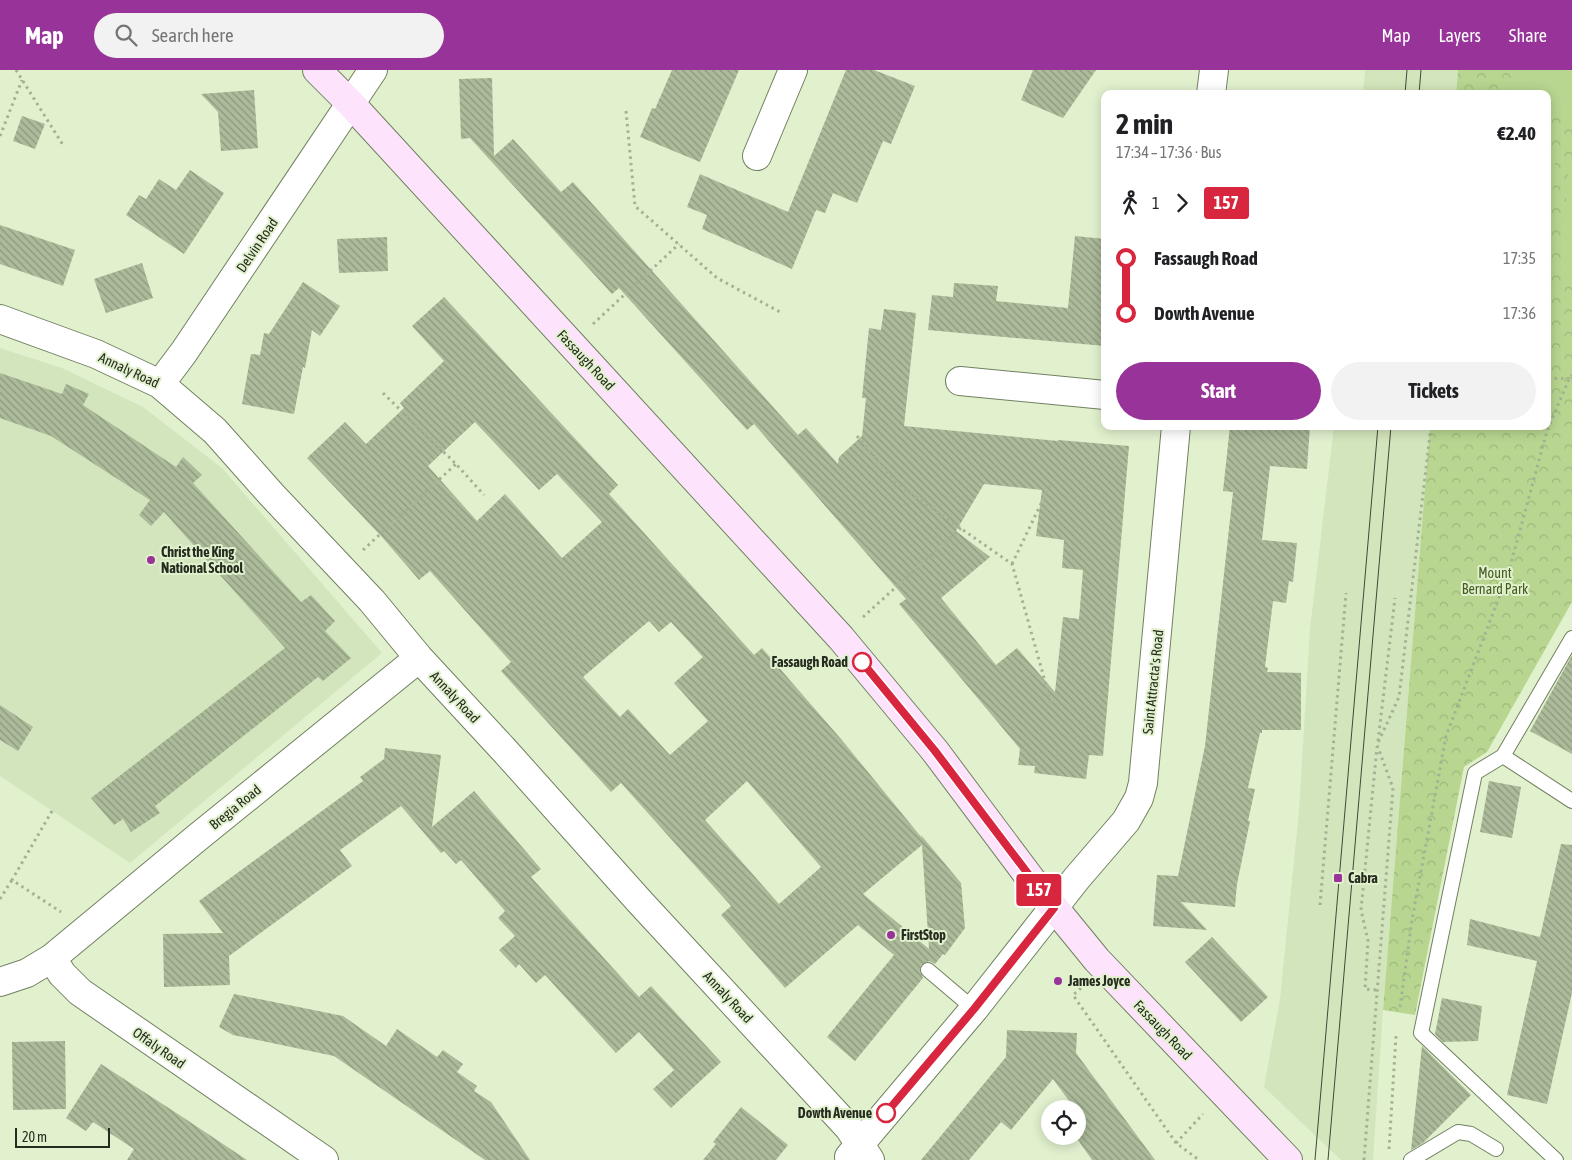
<!DOCTYPE html>
<html lang="en">
<head>
<meta charset="utf-8">
<style>
  :root { --surface:#fff; --page:#f2f2f2; --text:#202124; --muted:#757577; --accent:#983399 }
  body { margin:0; font-family:"Asap Condensed",sans-serif; background:var(--page); color:var(--text); height:100vh; display:flex; flex-direction:column; font-size:19px; white-space:nowrap }
  * { box-sizing:border-box; margin:0 }
  p { font-size:16px; color:var(--muted) }
  .icon { flex:none; width:28px; height:28px; fill:none; stroke:currentColor; stroke-width:2; stroke-linecap:round; stroke-linejoin:round }
  .map { position:relative; flex:1; overflow:hidden }
  .side { position:absolute; left:1101px; top:20px; width:450px; height:340px; display:flex; flex-direction:column; background:var(--surface); border-radius:10px; box-shadow:0 2px 12px #0003 }
  .side>* { flex:none }
  .badge { padding:0 10px; border-radius:4px; font-size:18px; line-height:32px }
  .buttons { position:absolute; left:1041px; top:1030px; display:grid; gap:10px }
  .buttons a { display:grid; place-items:center; width:45px; height:45px; border-radius:50%; background:var(--surface); box-shadow:0 2px 12px #0003; font-size:25px }
  .scale { position:absolute; left:15px; bottom:12px; width:95px; box-sizing:border-box; padding-left:5px; border:2px solid #252b1e; border-top:0; font-size:14px; line-height:18px; white-space:nowrap; color:#252b1e; -webkit-text-stroke:4px #e1f1ce; paint-order:stroke }
  .map>.badge { position:absolute; translate:-50% -50%; box-shadow:0 0 0 2px #fff }
  .legs { display:flex; align-items:center; gap:8px; height:55px; padding:0 15px; font-size:16px }
  .legs p { margin-inline-start:auto }
  .headline { display:flex; align-items:center; justify-content:space-between; height:85px; padding:0 15px }
  h1 { font-size:28px; font-weight:700; line-height:38px }
  .cta { display:flex; gap:10px; margin-top:auto; padding:10px 15px }
  .cta a { flex:1; height:58px; border-radius:30px; background:var(--accent); color:#fff; font-size:20px; font-weight:700; line-height:58px; text-align:center }
  .cta a+a { background:var(--page); color:var(--text) }
  ul { padding:0 15px; list-style:none }
  li { display:flex; align-items:center; gap:18px; height:55px; font-size:19px }
  li i { display:grid; place-items:center; width:8px; height:100%; margin:0 6px; background:currentColor }
  li i::after { content:''; width:12px; height:12px; margin:-6px; border:4px solid; border-radius:50%; background:var(--surface) }
  li p { margin-inline-start:auto }
  li:first-child i { background:linear-gradient(#0000 50%,currentColor 0) }
  li:last-child i { background:linear-gradient(currentColor 50%,#0000 0) }
  header { display:flex; align-items:center; gap:30px; box-sizing:border-box; height:70px; padding:0 25px; background:var(--accent); color:#fff }
  header strong { font-size:24px }
  nav { display:flex; gap:28px; margin-inline-start:auto; font-size:18px }
  .search { width:350px; height:45px; background:var(--page); display:flex; align-items:center; gap:12px; box-sizing:border-box; padding:0 18px; border-radius:28px; color:var(--muted); font-size:19px }
  .map>svg:first-child { display:block }
  .built { fill:#d3e5bc }
  .park { fill:url(#park-crowns) }
  .pitch { fill:#b8d690 }
  .building { fill:url(#building-back-hatch); fill-rule:evenodd }
  .lines { fill:none; stroke-linecap:round; stroke-linejoin:round }
  .lane-casing { stroke:#728061; stroke-width:16 }
  .street-casing { stroke:#728061; stroke-width:30 }
  .secondary-casing { stroke:#728061; stroke-width:30 }
  .path { stroke:#a4b195; stroke-width:3; stroke-dasharray:2.5 4; stroke-linecap:butt }
  .lane { stroke:#fff; stroke-width:14 }
  .street { stroke:#fff; stroke-width:28 }
  .secondary { stroke:#fde4fc; stroke-width:28 }
  .tram { stroke:#414938; stroke-width:1 }
  .line-1-casing { stroke:#fff; stroke-width:11 }
  .line-1 { stroke:#d7263d; stroke-width:8 }
  .poi-dot { fill:#983399; stroke:#e1f1ce; stroke-width:2 }
  .stop-1-dot { fill:#fff; stroke:#d7263d; stroke-width:2.5 }
  .labels { text-anchor:middle; dominant-baseline:central; stroke-width:4; stroke-linejoin:round; paint-order:stroke }
  .street-label { font-size:14px; fill:#252b1e; stroke:#e1f1ce }
  .poi-label { font-size:14px; font-weight:bold; fill:#252b1e; stroke:#e1f1ce; text-anchor:start }
  .park-label { font-size:14px; fill:#455b20; stroke:#e1f1ce }
  .stop-label { font-size:14px; font-weight:bold; fill:#252b1e; stroke:#e1f1ce; text-anchor:end }
</style>
</head>
<body>
<header>
<strong>Map</strong>
<div class="search"><svg class="icon" aria-label="search" viewBox="0 0 24 24"><circle cx="10" cy="10" r="6"/><path d="M15 15l6 6"/></svg>Search here</div>
<nav><a>Map</a><a>Layers</a><a>Share</a></nav>
</header>
<div class="map">
<svg width="1572" height="1090" viewBox="0 0 1572 1090">
  <defs>
    <pattern id="park-crowns" width="20" height="18" patternUnits="userSpaceOnUse" patternTransform="scale(1.25)"><rect width="20" height="18" fill="#b8d690"/><path d="M2 6a3 3 0 1 1 6 0M12 15a3 3 0 1 1 6 0" fill="none" stroke="#9eb87c"/></pattern>
    <pattern id="building-back-hatch" width="6" height="6" patternUnits="userSpaceOnUse" patternTransform="scale(1.25)"><rect width="6" height="6" fill="#acbb9a"/><path d="M-1 5l2 2M0 0l6 6M5-1l2 2" fill="none" stroke="#8c987d"/></pattern>
  </defs>
  <rect width="100%" height="100%" fill="#e1f1ce"/>
  <!-- built -->
  <path class="built" d="M1365,0h93l-2,24h-93z
    M0,278l62,20 81,39 79,61 160,185 -252,210 -130,-87z
    M1334,356h96l-47,584 -10,150h-32l-77,-73 16,-88 19,-188 11,-182z"/>
  <!-- park -->
  <path class="park" d="M1458,0h114v532l-85,150 -23,15 -49,248 -32,-5 47,-584h118v-332h-92z"/>
  <!-- pitch -->
  <path class="pitch" d="M1512,0h60v46l-24,-2v-20h-38z
    M1569,88h3v116l-11,-1z
    M1548,89h7l-7,100z"/>
  <!-- building -->
  <path class="building" d="M672,0h67l-39,92 -60,-25 12,-29 3,1z
    M846,0h28l41,16 -24,58 -8,-3 -26,62 -24,-10 -8,20 -9,-3 -24,59 -90,-40 5,-14 -20,-8 13,-33 88,38z
    M1033,0h63l-33,48 -42,-18z
    M492,8l2,78 19,-17 48,53 12,-10 225,253 8,-7 32,36 1,-7 23,-21 4,-38h-4l7,-70 12,2 3,-21 32,4 -12,113 154,15v-1l71,6 -26,310 -14,-1 -3,24 -52,-6 1,-7 -17,-1 2,-16 -121,-145 7,-5 -152,-175 -7,6 -128,-142 -7,6 -142,-156 -9,1 -2,-60zM984,414l58,6 -6,46 28,4 -2,28 21,2 -4,49 -16,-2 -8,75 -38,-44 -21,17 -55,-67 49,-41 -34,-26z
    M254,20l4,58 -37,3 -3,-39 -17,-18z
    M22,46l23,8 -10,25 -22,-8z
    M190,100l34,23 -40,61 -58,-39 13,-20 7,4 13,-20 17,11z
    M0,155l75,25 -12,36 -63,-22z
    M1075,166l30,3v107l-177,-16 4,-35 21,2 1,-14 44,3 -2,15 72,7z
    M387,167l1,34 -49,2 -2,-34z
    M142,193l11,35 -47,15 -12,-34z
    M303,212l37,24 -20,30 -8,-6 -7,38 -2,-1 -9,47 -52,-10 9,-50 9,1 4,-22 5,1z
    M444,227l174,188 -9,9 145,161 8,-7 79,91 81,99 -1,-3 40,48 4,45 -20,27 -2,-1 -8,10 -6,-3 -8,4 -1,7 3,6 -68,83 -28,-24 67,-82 -36,-30 -73,63 -64,-73 10,-9 -110,-123 -10,9 -93,-102 -17,-19 10,-9 -81,-91 -11,9 -37,-43 -75,-79 38,-36 21,22 38,-36 -4,-5 44,-42 -32,-35zM475,352l64,68 18,-16 45,48 -40,36 -57,-64 -28,27 -49,-55zM649,551l10,11 12,-10 32,35 -29,26 34,38 -38,34 -42,-46 -8,8 -37,-40zM747,711l74,86 -42,37 -74,-84zM922,775l7,104 -66,-55z
    M0,303l62,21 4,-10 23,10 -6,11 93,62 7,-10 19,18 -9,8 108,119 10,-7 24,26 -10,10 26,27 -28,23 -5,-4 -163,129 5,7 -29,19 -8,-13 -9,6 -23,-27 194,-150 -121,-136 -13,14 -12,-11 11,-15 -99,-64 -51,-18z
    M1230,356h80l-3,43 -37,-3 -8,74 35,3 -4,39 -4,-1 -3,22 -13,-2 -8,66 3,1 -1,4 34,1v57h-39v3h-2l-12,55 7,1 -7,32h2l-13,63 -2,23 -54,-5 26,28 -54,-4 4,-51 21,1 27,-130 28,-254 -10,-1z
    M1572,585v99l-42,-23z
    M0,635l33,22 -15,24 -18,-11z
    M385,678l56,7 -9,72 42,-36 67,78 -10,8 108,120 12,-11 70,76 -50,46 -18,-19 21,-19 -35,-38 -23,21 -71,-78 -9,8 -17,-19 -3,4 -17,-18 16,-14 -17,-18 7,-7 -44,-51 -5,4 -12,-13 -3,2 -40,-47 -61,44 12,16 -123,90 1,29 -66,2 -1,-53 60,-1 -24,-32 164,-120 -3,-4 24,-18z
    M1489,711l32,6 -9,51 -32,-6z
    M1561,774l11,1v148l-25,111 -40,-9 30,-134 -70,-16 3,-26 70,18z
    M1212,867l56,60 -27,25 -56,-60z
    M234,924l109,22 43,30 11,-17 40,28 6,-7 20,14 -6,8 20,14 -3,5 17,11 39,58h-45l-151,-104 -101,-21 -14,-8z
    M1442,928l40,8 -4,35 -35,1 -8,-8z
    M1007,960l70,3 -1,20 79,107h-63l-14,-20v-31h-3l-22,-30 -42,51 -10,-8 -32,38h-48l85,-103z
    M65,971l1,68 -53,1 -1,-68z
    M1422,976l49,49 -48,48 -12,7z
    M101,994l83,54 63,42h-120l7,-11 -41,-27 -7,9 -20,-13z
    M741,1037l47,38 -12,15h-73l13,-16 -3,-2z"/>
  <g class="lines">
    <defs>
      <path id="lane" d="M1503,686l69,45
        M928,900l46,39
        M1411,1090l47,-28 13,2 25,15
        M1556,1090l-135,-127 54,-260 28,-17 69,-118"/>
      <path id="street" d="M1211,24l3,-24
        M757,86l36,-86
        M0,249l96,35 64,30 55,47 56,63 101,107 47,57 86,93 135,151 209,226 21,32
        M960,311l145,14
        M160,314l24,-32 189,-282
        M52,888l146,-121 221,-179
        M0,912l27,-9 25,-15 10,16 18,18 244,168
        M849,1087l125,-148 103,-131 49,-57 13,-23 4,-15 33,-357"/>
      <path id="secondary" d="M317,0l34,34 490,534 94,113 95,127 67,82 191,200"/>
    </defs>
    <!-- lane casing -->
    <use href="#lane" class="lane-casing"/>
    <!-- street casing -->
    <use href="#street" class="street-casing"/>
    <!-- secondary casing -->
    <use href="#secondary" class="secondary-casing"/>
    <!-- path -->
    <path class="path" d="M16,0l47,75
      M626,41l9,95 82,72 65,35
      M0,66l22,-56
      M593,254l86,-80
      M1548,308l21,1
      M383,323l73,71 28,31
      M857,366l40,48 115,80 40,142
      M363,480l93,-86
      M1012,494l38,-79
      M863,547l98,-89
      M1378,671l17,-143
      M52,741l-40,69 49,32
      M0,829l12,-19
      M1320,835l26,-312
      M1081,918l-8,7 103,148 23,17
      M1376,920l-11,-1 3,-48 -7,-31 16,-163
      M1400,937l12,-87 34,-184 62,-162 39,-143 22,-52 3,-4
      M1176,1073l27,-29
      M1389,1079l7,-113
      M1364,1090l29,-372 -16,-43 22,-48 32,-271"/>
    <!-- lane -->
    <use href="#lane" class="lane"/>
    <!-- street -->
    <use href="#street" class="street"/>
    <!-- secondary -->
    <use href="#secondary" class="secondary"/>
    <!-- tram -->
    <path class="tram" d="M1405,24l2,-24
      M1419,24l2,-24
      M1315,1090l63,-734
      M1328,1090l63,-734"/>
  </g>
  <g class="lines">
    <defs>
      <path id="line-1" d="M862,592l73,89 119,157 -80,101 -88,104"/>
    </defs>
    <!-- line-1 casing -->
    <use href="#line-1" class="line-1-casing"/>
    <!-- line-1 -->
    <use href="#line-1" class="line-1"/>
  </g>
  <!-- markers -->
  <g class="poi-dot">
    <circle cx="151" cy="490" r="5"/>
    <rect x="1333" y="803" width="10" height="10" rx="2.5"/>
    <circle cx="891" cy="865" r="5"/>
    <circle cx="1058" cy="911" r="5"/>
  </g>
  <g class="stop-1-dot">
    <circle cx="862" cy="592" r="9"/>
    <circle cx="886" cy="1043" r="9"/>
  </g>
  <g class="labels">
    <!-- street labels -->
    <g class="street-label">
      <text transform="translate(257 175) rotate(-56)">Delvin Road</text>
      <text transform="translate(586 290) rotate(47)">Fassaugh Road</text>
      <text transform="translate(129 300) rotate(25)">Annaly Road</text>
      <text transform="translate(1153 612) rotate(-84)">Saint Attracta's Road</text>
      <text transform="translate(455 627) rotate(47)">Annaly Road</text>
      <text transform="translate(235 737) rotate(-39)">Bregia Road</text>
      <text transform="translate(728 927) rotate(47)">Annaly Road</text>
      <text transform="translate(1163 960) rotate(46)">Fassaugh Road</text>
      <text transform="translate(159 978) rotate(35)">Offaly Road</text>
    </g>
    <!-- poi labels -->
    <g class="poi-label">
      <text x="161" y="482">Christ the King<tspan x="161" dy="16">National School</tspan></text>
      <text x="1348" y="808">Cabra</text>
      <text x="901" y="865">FirstStop</text>
      <text x="1068" y="911">James Joyce</text>
    </g>
    <!-- park labels -->
    <g class="park-label">
      <text x="1495" y="503">Mount<tspan x="1495" dy="16">Bernard Park</tspan></text>
    </g>
    <!-- stop labels -->
    <g class="stop-label">
      <text x="848" y="592">Fassaugh Road</text>
      <text x="872" y="1043">Dowth Avenue</text>
    </g>
  </g>
</svg>
<div class="buttons">
<a><svg class="icon" aria-label="locate" viewBox="0 0 24 24"><circle cx="12" cy="12" r="6"/><path d="M12 2v4M12 18v4M2 12h4M18 12h4"/></svg></a>
</div>
<div class="scale">20 m</div>
<b class="badge" style="left:1039px;top:820px;background:#d7263d;color:#fff">157</b>
<section class="side">
<div class="headline"><div><h1>2 min</h1><p>17:34 – 17:36 · Bus</p></div><b>€2.40</b></div>
<div class="legs"><svg class="icon" aria-label="walk" viewBox="0 0 24 24"><circle cx="13" cy="4" r="2"/><path d="M13 8l-2 6 4 7M11 14l-3 7M7 12l3-4h3l4 4"/></svg>1<svg class="icon" aria-label="forward" viewBox="0 0 24 24"><path d="M9 5l7 7-7 7"/></svg><b class="badge" style="background:#d7263d;color:#fff">157</b></div>
<ul>
<li><i style="color:#d7263d"></i><b>Fassaugh Road</b><p>17:35</p></li>
<li><i style="color:#d7263d"></i><b>Dowth Avenue</b><p>17:36</p></li>
</ul>
<div class="cta"><a>Start</a><a>Tickets</a></div>
</section>
</div>
</body>
</html>
